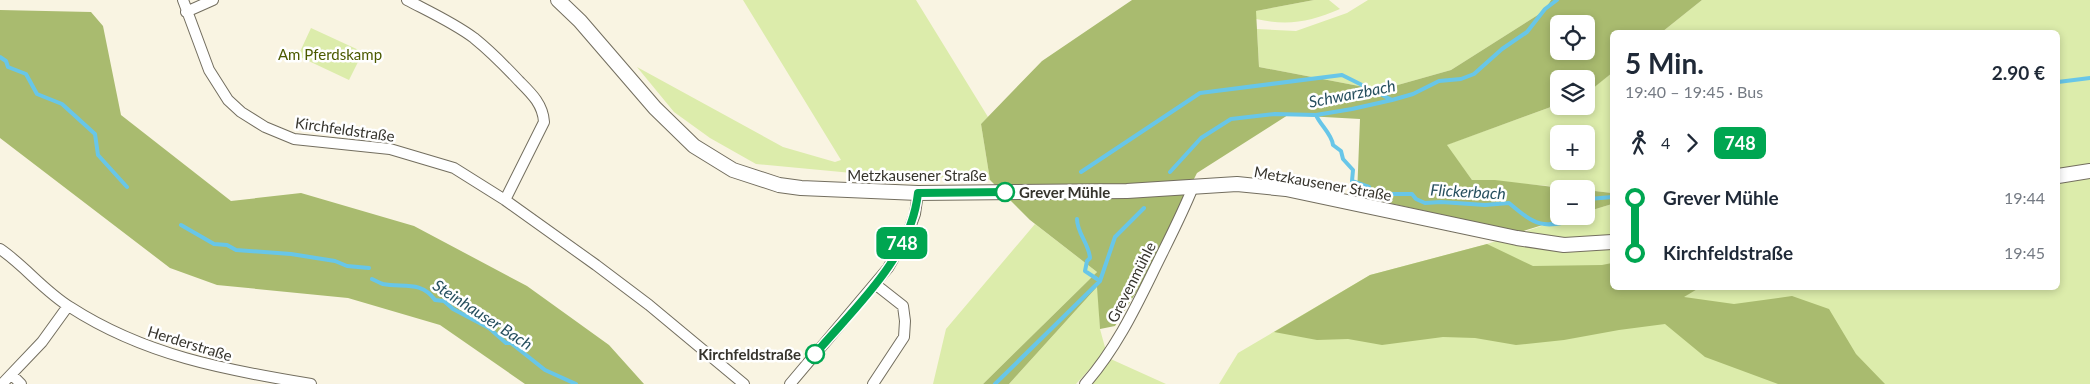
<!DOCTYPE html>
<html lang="de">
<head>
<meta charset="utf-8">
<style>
  :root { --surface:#fff; --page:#f6f6f7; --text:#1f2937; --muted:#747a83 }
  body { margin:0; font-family:Lato,sans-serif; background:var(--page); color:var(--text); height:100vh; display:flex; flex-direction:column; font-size:19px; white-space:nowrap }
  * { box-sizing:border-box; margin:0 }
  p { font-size:16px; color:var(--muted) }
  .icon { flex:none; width:28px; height:28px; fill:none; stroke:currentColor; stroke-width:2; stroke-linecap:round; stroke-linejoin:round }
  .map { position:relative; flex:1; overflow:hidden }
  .details { position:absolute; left:1610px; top:30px; width:450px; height:260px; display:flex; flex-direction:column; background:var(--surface); border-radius:8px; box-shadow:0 2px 8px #0003 }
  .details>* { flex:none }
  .badge { padding:0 10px; border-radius:8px; font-size:18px; line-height:32px }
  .controls { position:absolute; left:1550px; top:15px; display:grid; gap:10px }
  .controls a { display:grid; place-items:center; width:45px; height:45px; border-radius:8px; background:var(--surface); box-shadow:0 2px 8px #0003; font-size:25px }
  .map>.badge { position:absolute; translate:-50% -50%; box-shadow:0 0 0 2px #fff }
  .legs { display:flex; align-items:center; gap:8px; height:55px; padding:0 15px; font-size:16px }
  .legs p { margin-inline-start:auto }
  .headline { display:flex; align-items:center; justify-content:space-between; height:85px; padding:0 15px }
  h1 { font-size:28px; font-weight:700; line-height:38px }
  ul { padding:0 15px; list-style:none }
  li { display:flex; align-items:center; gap:18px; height:55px; font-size:19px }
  li i { display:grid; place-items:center; width:8px; height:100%; margin:0 6px; background:currentColor }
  li i::after { content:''; width:12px; height:12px; margin:-6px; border:4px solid; border-radius:50%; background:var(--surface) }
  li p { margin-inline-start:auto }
  li:first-child i { background:linear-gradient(#0000 50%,currentColor 0) }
  li:last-child i { background:linear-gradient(currentColor 50%,#0000 0) }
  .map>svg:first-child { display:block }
  .green { fill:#dcecab; fill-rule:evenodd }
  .forest { fill:#a9bb6f; fill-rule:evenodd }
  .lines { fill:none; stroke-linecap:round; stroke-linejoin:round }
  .stream { stroke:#68c6e8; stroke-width:4 }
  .minor-casing { stroke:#736e5f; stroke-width:12 }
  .secondary-casing { stroke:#736e5f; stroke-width:16 }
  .minor { stroke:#fff; stroke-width:10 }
  .secondary { stroke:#fff; stroke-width:14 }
  .line-1-casing { stroke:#fff; stroke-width:11 }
  .line-1 { stroke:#00a651; stroke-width:8 }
  .stop-1-dot { fill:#fff; stroke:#00a651; stroke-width:2.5 }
  .labels { text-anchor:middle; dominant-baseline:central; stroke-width:5; stroke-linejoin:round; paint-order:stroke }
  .park-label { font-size:15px; fill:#4b5a00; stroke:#fff }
  .street-label { font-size:15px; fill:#36342d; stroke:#fff }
  .stop-label { font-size:15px; font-weight:bold; fill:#36342d; stroke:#fff; text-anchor:start }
  .water-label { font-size:16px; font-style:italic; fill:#27505f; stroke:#fff }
</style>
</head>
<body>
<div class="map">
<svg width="2090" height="384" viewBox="0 0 2090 384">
  <rect width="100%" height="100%" fill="#f9f4e2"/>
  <!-- green -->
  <path class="green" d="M743,0h173l72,117 -7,7 9,56 -138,-7 -96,-9 -46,-26 -36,-26 -37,-45 146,80 52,15 6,-2z
    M1314,0h15l11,9c-30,13 -52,17 -84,10v-8z
    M1368,0h183l-7,11 -93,59 -71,20 -121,-23 -2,-38 39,2 51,-18z
    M1702,0h388v384h-871l19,-31 132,-78 117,-31 85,-28h14v-4l26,-8v84h446v-256h-396z
    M311,28l52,24 -14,28 -51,-24z
    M1612,73v120l-26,-3v-1l-114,-9 -26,-35 113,-41v2h27v-13zM1559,134h27v27h-27z
    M1035,224l62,48 -114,112h-50l13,-55z
    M1098,286l2,43 6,22 -30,33h-67z
    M1104,356l62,28h-86z"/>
  <!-- forest -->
  <path class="forest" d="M1132,0h182l-58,11 3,56 121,23 71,-20 93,-59 7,-11h151l-40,32h-50v41l-25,20 -1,-14h-27v25l-112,41 25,35h23l76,9h-12v27h13l-52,16 -163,-36 3,-77 -72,-4 -91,58 -28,55 -13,33 -41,65 -15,3 -3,-42 -88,97h-26l114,-112 -67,-52 -40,-40 -9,-56 61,-63zM1559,24h27v27h-27z
    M0,10l91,2 12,14 18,89 110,86 70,-8 113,33 113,60 82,59 35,39h-119l-85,-59 -92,-27 -131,-13 -47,-17 -170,-130z
    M1586,190l26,3v11l-26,8z
    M1487,244l46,22 69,-1 10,-2v25h87l-15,9 50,7 58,-8 37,13 27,45 29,30h-107l-73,-27 -40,-33 -46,6 -55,10 -48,5 -41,-7 -32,-1 -61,8 -34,-6 -31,1 -43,-8 96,-57z"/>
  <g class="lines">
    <!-- stream -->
    <path class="stream" d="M0,57l6,4 2,6 18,7 11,20 25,10 33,30 3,21 29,32
      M2058,82l32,-4
      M1316,115c4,10 16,19 17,30l8,6 2,8 10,11 -1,11 17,6
      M1081,172l119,-79 142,-18 50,25
      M1170,172l31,-34 30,-19 44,-5 41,1 36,-6 40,-9 21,-6 26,-13 22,-2 13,-5 28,-25 25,-17 18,-23 12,-9
      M1382,194h30l4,5 9,4 16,-1 44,3 24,-2c27,23 34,26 68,16l1,-3
      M1586,204l3,-5 23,-2
      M1077,219c0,14 12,25 13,39l-3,3 -2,10 15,10
      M181,225l33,19 13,1 9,5 55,4 44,7 12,5 22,2
      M372,279c4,2 8,4 11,5 19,4 38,-4 52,16l9,1 9,8 36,19 17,15h5l34,27 31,14
      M995,384l105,-103 15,-44 29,-29"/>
    <defs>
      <path id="minor" d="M183,0l26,70 19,30 13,12 24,15 29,12 96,10 64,19 51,32 91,65 53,40 95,79
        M407,0c23,12 47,23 67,38 16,13 31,28 45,43 12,12 24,23 25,41l-39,78
        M186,12l27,-12
        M0,249c25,17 44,42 70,58 74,48 155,63 241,77
        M12,375l9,9
        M2,384l40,-42 26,-36
        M790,384l98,-116 20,-35 7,-19 3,-21
        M873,384l31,-47 1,-16 -2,-15 -28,-22
        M1085,384c29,-33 48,-71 67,-110 14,-29 29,-57 41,-87"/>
      <path id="secondary" d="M558,0l22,21 75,87 39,38 39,24 46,15 22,3 117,5 209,-2 110,-7 49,5 231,49 47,7 48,-3
        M2058,176l32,-5"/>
    </defs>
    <!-- minor casing -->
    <use href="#minor" class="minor-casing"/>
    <!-- secondary casing -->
    <use href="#secondary" class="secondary-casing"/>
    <!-- minor -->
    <use href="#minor" class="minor"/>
    <!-- secondary -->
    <use href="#secondary" class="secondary"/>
  </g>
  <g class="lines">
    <defs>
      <path id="line-1" d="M815,354c40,-47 96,-96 103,-161l87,-1"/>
    </defs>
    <!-- line-1 casing -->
    <use href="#line-1" class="line-1-casing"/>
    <!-- line-1 -->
    <use href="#line-1" class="line-1"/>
  </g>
  <!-- markers -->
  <g class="stop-1-dot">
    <circle cx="1005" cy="192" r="9"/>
    <circle cx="815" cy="354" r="9"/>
  </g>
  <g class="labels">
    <!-- park labels -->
    <g class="park-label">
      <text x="330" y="54">Am Pferdskamp</text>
    </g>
    <!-- street labels -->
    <g class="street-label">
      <text transform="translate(345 129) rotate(8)">Kirchfeldstraße</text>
      <text x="917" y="175">Metzkausener Straße</text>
      <text transform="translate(1323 183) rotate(10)">Metzkausener Straße</text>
      <text transform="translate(1131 282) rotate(-63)">Grevenmühle</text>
      <text transform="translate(190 343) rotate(17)">Herderstraße</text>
    </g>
    <!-- stop labels -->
    <g class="stop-label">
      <text x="1019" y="192">Grever Mühle</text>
      <text x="801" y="354" text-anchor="end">Kirchfeldstraße</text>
    </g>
    <!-- water labels -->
    <g class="water-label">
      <text transform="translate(1352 93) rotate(-11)">Schwarzbach</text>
      <text transform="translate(1468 191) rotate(3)">Flickerbach</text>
      <text transform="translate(483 314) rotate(33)">Steinhauser Bach</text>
    </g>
  </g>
</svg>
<div class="controls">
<a><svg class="icon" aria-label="locate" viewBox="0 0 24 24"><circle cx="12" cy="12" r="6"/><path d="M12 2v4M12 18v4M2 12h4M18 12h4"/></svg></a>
<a><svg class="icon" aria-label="layers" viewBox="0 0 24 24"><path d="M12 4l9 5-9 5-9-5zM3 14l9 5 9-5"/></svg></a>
<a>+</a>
<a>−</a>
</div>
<b class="badge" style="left:902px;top:243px;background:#00a651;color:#fff">748</b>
<section class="details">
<div class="headline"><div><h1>5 Min.</h1><p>19:40 – 19:45 · Bus</p></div><b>2.90 €</b></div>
<div class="legs"><svg class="icon" aria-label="walk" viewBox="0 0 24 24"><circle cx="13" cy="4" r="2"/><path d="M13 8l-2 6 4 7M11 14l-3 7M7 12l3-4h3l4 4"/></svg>4<svg class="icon" aria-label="forward" viewBox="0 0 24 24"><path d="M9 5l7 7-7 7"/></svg><b class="badge" style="background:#00a651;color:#fff">748</b></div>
<ul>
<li><i style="color:#00a651"></i><b>Grever Mühle</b><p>19:44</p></li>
<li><i style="color:#00a651"></i><b>Kirchfeldstraße</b><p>19:45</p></li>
</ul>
</section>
</div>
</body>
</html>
